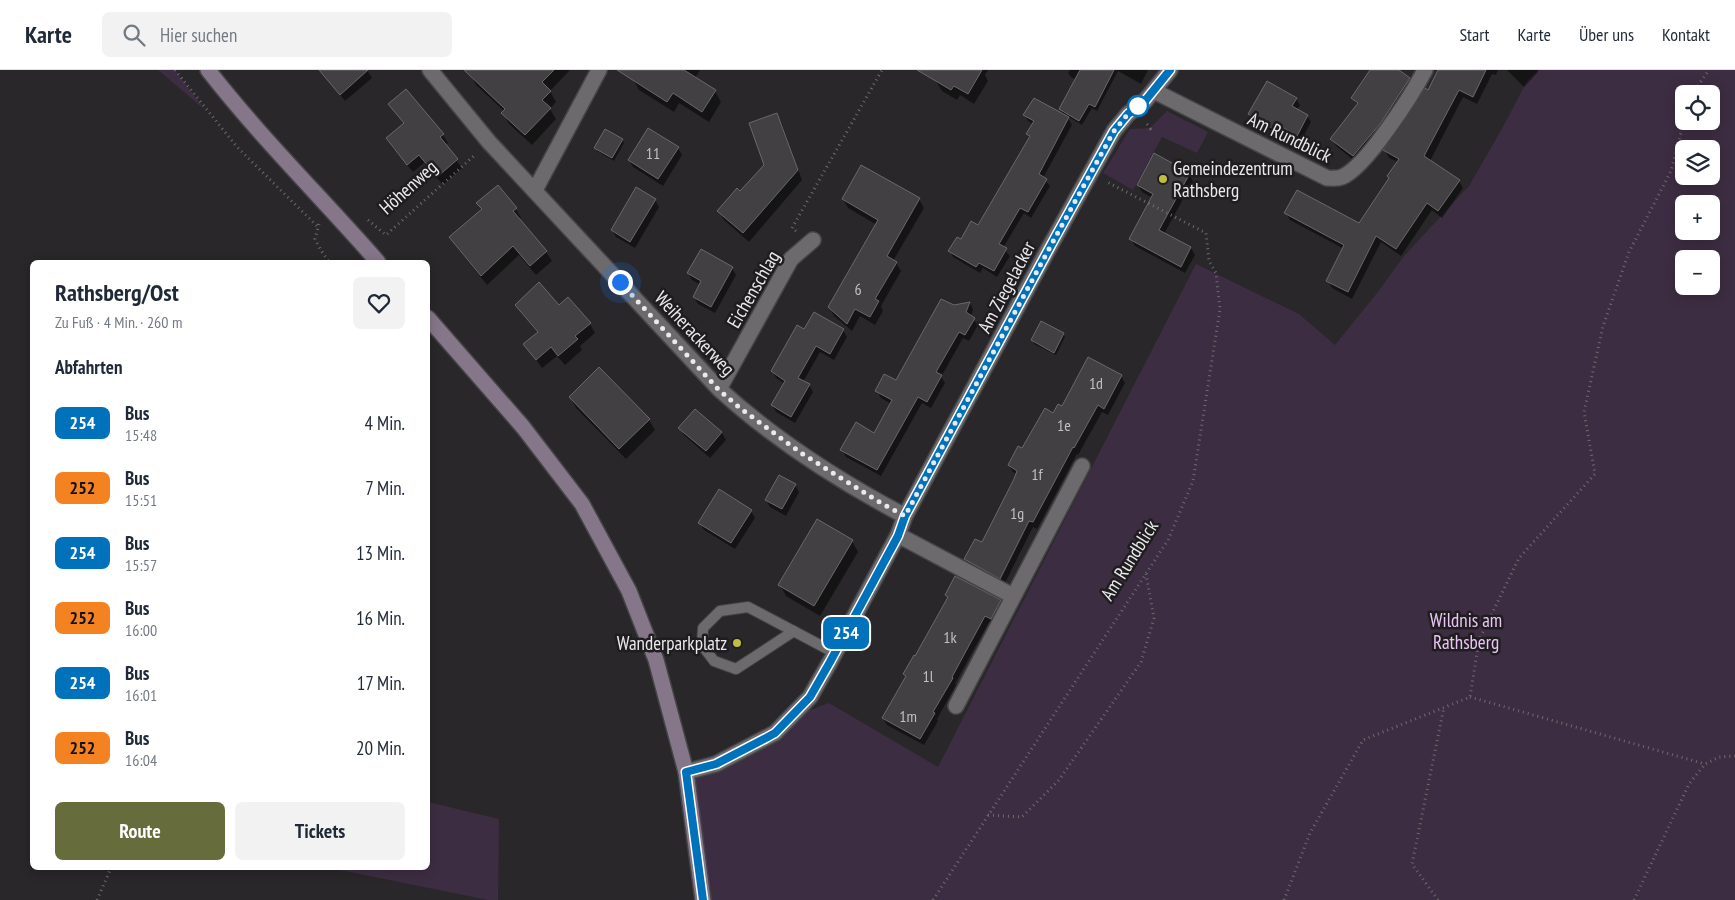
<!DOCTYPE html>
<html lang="de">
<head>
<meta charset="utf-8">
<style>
  :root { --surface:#fff; --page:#f2f2f3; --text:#1f2937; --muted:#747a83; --line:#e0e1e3; --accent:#676c3c }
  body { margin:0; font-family:"PT Sans Narrow",sans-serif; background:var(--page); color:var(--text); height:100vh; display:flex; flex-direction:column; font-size:19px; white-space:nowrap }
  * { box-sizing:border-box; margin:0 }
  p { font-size:16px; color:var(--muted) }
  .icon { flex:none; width:28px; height:28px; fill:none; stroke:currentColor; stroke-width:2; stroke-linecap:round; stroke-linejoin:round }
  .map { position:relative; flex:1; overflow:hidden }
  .details { position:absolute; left:30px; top:190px; width:400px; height:610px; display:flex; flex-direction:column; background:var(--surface); border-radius:8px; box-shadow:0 2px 12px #0003 }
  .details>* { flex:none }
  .badge { padding:0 10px; border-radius:8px; font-size:18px; line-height:32px }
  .controls { position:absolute; left:1675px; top:15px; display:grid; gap:10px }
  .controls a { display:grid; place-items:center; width:45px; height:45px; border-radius:8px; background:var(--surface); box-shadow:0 2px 12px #0003; font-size:25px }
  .you { position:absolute; width:25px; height:25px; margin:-12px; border:4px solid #fff; border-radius:50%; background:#1a73e8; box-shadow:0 0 0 8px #1a73e833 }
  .map>.badge { position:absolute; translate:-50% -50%; box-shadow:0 0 0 2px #fff }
  h2 { padding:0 25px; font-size:19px; line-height:45px }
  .round { display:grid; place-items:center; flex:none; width:52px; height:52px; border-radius:8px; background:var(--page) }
  .overview { display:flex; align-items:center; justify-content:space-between; height:85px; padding:0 25px }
  h1 { font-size:24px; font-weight:700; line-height:38px }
  .action { display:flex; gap:10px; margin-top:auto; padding:10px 25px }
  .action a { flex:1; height:58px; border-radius:8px; background:var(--accent); color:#fff; font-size:20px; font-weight:700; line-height:58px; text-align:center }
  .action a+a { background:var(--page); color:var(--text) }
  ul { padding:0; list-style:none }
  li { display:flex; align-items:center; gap:15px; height:65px; padding:0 25px }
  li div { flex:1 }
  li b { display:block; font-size:19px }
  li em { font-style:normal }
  li .badge { min-width:55px; font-weight:700; text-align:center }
  header { display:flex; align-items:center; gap:30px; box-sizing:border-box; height:70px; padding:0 25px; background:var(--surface); border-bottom:1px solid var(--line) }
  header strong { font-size:24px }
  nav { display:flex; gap:28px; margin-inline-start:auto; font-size:18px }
  .search { width:350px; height:45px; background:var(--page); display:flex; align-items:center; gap:12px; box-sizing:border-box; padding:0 18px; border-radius:8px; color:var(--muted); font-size:19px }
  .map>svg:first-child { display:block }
  .green { fill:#3d2d42; fill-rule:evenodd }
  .shadow { fill:#0007 }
  .building { fill:#424043; stroke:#6a686b }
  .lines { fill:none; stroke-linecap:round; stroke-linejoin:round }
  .lane-casing { stroke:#454446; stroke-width:12 }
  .street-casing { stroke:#454446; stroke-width:18 }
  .secondary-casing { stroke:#454446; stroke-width:18 }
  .path { stroke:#6d6b6d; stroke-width:3; stroke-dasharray:1 4; stroke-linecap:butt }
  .lane { stroke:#6c6a6d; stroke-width:10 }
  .street { stroke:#6c6a6d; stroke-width:15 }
  .secondary { stroke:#86768a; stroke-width:15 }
  .line-casing { stroke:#fff; stroke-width:11 }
  .line { stroke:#0072bc; stroke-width:8 }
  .walk { stroke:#eae9eb; stroke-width:5; stroke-dasharray:0 9 }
  .stop-dot { fill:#fff; stroke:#0072bc; stroke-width:2.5 }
  .poi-dot { fill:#c0be41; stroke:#1f1d1f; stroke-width:2 }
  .labels { text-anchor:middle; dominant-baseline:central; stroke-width:5; stroke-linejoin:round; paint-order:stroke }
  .number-label { font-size:16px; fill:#c0bfc1 }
  .street-label { font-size:19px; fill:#eae9eb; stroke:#1f1d1f }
  .poi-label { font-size:19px; fill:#eae9eb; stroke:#1f1d1f; text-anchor:start }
  .park-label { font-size:19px; fill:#ecc5f8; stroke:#1f1d1f }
</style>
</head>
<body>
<header>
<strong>Karte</strong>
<div class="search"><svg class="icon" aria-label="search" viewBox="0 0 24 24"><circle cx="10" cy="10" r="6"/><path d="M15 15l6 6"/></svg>Hier suchen</div>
<nav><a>Start</a><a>Karte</a><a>Über uns</a><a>Kontakt</a></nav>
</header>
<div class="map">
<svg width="1735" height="830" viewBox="0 0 1735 830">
  <rect width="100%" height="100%" fill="#292729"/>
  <!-- green -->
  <path class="green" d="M158,0h17l30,40z
    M1538,0h197v830h-1032l-17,-128 105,-55 38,-14 109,64 258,-503 103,50 36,31 42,-52 27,-37 65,-70 35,-61 23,-44zM1684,24h27v27h-27zM1684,79h27v27h-27zM1684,134h27v27h-27zM1684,189h27v27h-27z
    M1167,41l41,21 -11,21 -35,-16 -29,53 -30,-17 27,-44 20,-1z
    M428,732l71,17 -1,81h-10l-158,-32h98z"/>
  <!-- shadow -->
  <path class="shadow" d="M320,0h47l5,8 -27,23z
    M474,0h96l-20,21 6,11 -6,7 6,10 -24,26 -23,-21 -6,-11 1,-2 -28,-26 -6,-11z
    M639,0h61l-5,8 20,13 6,11 -12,20 -30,-19 -5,9 -35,-22 -6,-11z
    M924,0h64l-3,5 3,6 -14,23 -14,-9 -3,5 -15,-9 -7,-11z
    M1070,0h78l-7,14 -23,-13 -21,40 -5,-3 -10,17 -15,-9 5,9 -29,53 7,8 -19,32 -7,-5 -21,35 7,8 -13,21 -14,-9 -3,5 -27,-16 -3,-6 29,-24 51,-88 -3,-5 6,-10 -5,-3 -3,-6 39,1 -4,-7 16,-29 -5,-3 -3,-4z
    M1371,0h22l16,9 4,6 -56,78 -21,-17 -4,-7 26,-34 -5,-7z
    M1439,0h59l-2,5 -4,-1 -15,30 -14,-7 -33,64 29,20 4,7 -21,30 -10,-8 -31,46 -20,-14 -29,57 -20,-11 -4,-7 16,-32 -54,-29 -4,-7 73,12 31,-46 8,-17 -9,-4 -4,-8 43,-58z
    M1507,0h31v2l-14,15z
    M1296,29l4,6 -3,5 10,6 4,6 -10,19 -17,-9 -3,5 -28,-17 -4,-6z
    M390,34l53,31 5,8 -3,2 17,23 -19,17 -19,-22 -11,9 -21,-25 -5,-8 18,-15z
    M777,44l5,10 20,56 -53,62 -25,-22 -5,-9 21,-19 25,-27z
    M622,70l2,3 -10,18 -17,-10 -1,-3z
    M678,78l4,7 -19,31 -30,-19 -4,-7z
    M1189,104l4,7 -29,53 27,14 4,7 -10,18 -50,-27 -4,-7 22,-41 -11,-6 -4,-7z
    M843,129h76l5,9 -31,53 3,2 5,8 -20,35 2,5 -8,14 -15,-9 -8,15 -18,-15 -5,-9 48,-82 -29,-17z
    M655,130l4,7 -24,41 -19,-11 -4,-7z
    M478,133l38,6 5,9 -2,2 27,32 6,9 -16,14 -17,-20 -32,30 -31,-39 -6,-9 32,-27z
    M732,198l4,7 -21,38 -17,-9 -4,-7 7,-12 -9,-5 -4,-7z
    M970,233l3,6 -2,8 7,8 -9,16 -6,-3 -22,39 4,6 -14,25 -9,-5 -41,73 -35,-19 -4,-7 33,-16 16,-30 -10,-6 -4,-7 19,-9 58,-75z
    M516,235l43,2 31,17 5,9 -15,13 2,4 -17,15 -8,-9 -15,12 -17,-24 13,-11 -16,-19z
    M843,260l4,7 -13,23 -14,-8 -17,30 6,3 4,7 -18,31 -19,-11 -4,-7 13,-21 -9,-6 -3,-7 32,-40z
    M1063,264l2,3 -9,18 -22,-11 -1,-4z
    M1121,306l4,7 -17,32 -6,-3 -24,43 -1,-1 -40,75 -4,-2 -29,58 -35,-19 -4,-7 17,-15 35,-70 -4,-2 -4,-7 45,-51 8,-6z
    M570,327l79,23 6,10 -29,29 -50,-51z
    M695,340l27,23 4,7 -16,18 -26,-23 -4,-7z
    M795,415l4,7 -13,24 -16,-9 -4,-7z
    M751,441l4,7 -20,31 -31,-19 -4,-7z
    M852,471l6,11 -38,64 -34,-20 -6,-11z
    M946,525l54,6 4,7 -9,17 -6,-3 -20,36 -14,26 1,1 -19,34 1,2 -14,24 -37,-20 -4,-7 23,-40 -2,-4 12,-17 33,-58z"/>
  <!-- building -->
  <path class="building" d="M319,0h49l-28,25z
    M464,0h90l-12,12 9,9 -9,9 9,8 -26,27 -24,-22 4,-4z
    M617,0h67l32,20 -14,22 -29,-19 -6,9z
    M917,0h65l-14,24 -14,-8 -3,4z
    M1080,0h34l-19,37 -6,-3 -10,17 -20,-12z
    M1370,0h29l11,8 -30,46 -27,32 -23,-17 28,-36 -7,-5z
    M1438,0h48l-13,27 -14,-7 -35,66 36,24 -22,31 -11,-8 -31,46 -20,-13 -28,56 -22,-11 18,-36 -60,-32 13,-23 62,33 30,-45 -2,-2 12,-17 -16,-9 42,-62 3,2z
    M1267,11l30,17 -5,8 16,9 -11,21 -17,-10 -3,5 -29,-17z
    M406,19l38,45 -4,3 18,22 -21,18 -18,-22 -12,10 -21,-27 18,-15 -16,-19z
    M1034,28l35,19 -30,57 8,5 -19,33 -8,-4 -21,36 8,4 -13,23 -15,-8 -3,4 -28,-16 9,-14 4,2 10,-18 7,4 52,-89 -4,-2 8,-13 -11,-6z
    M777,43l21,57 -55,63 -26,-22 20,-23 3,3 24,-26 -15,-42z
    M648,58l31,19 -21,32 -30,-19z
    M605,59l18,10 -11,19 -18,-10z
    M1154,83l36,20 -31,57 32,17 -10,20 -52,-28 24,-45 -16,-9z
    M861,95l59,33 -33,58 10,6 -22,37 4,2 -9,16 -15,-8 -8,15 -19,-17 50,-87 -36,-21z
    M498,115l19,23 -4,3 34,40 -17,15 -17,-20 -32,30 -32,-39 33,-28 -6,-6z
    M636,117l20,12 -26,43 -19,-12z
    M701,179l32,18 -22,40 -18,-10 8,-16 -14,-8z
    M539,212l20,23 9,-8 23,26 -16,13 3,3 -20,17 -7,-9 -15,13 -13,-16 15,-12 -23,-27z
    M941,229l13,6 16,-3 -4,10 9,6 -10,17 -6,-3 -23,40 6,3 -15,27 -9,-5 -41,73 -37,-20 16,-28 18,11 18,-33 -17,-9 9,-17 12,6z
    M814,242l30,17 -14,25 -14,-8 -18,32 12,6 -19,33 -20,-12 14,-24 -14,-10 26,-46 7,4z
    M1041,251l23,12 -10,20 -23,-13z
    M1088,287l34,18 -18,34 -6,-4 -24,43 -1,-1 -40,75 -4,-1 -29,58 -36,-20 11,-20 7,3 32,-63 3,-8 -9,-6 10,-19 4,2 23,-40 8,5 5,-9 4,2z
    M599,297l51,52 -31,30 -50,-52z
    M695,339l27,23 -16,19 -28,-23z
    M779,405l17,9 -14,25 -17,-9z
    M719,419l33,21 -21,33 -33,-20z
    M817,449l36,21 -39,66 -36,-21z
    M955,506l46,24 -10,19 -6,-3 -19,35 -14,26 1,1 -20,34 2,1 -15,26 -38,-21 24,-42 -3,-2 11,-19 1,1 33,-59 -3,-2z"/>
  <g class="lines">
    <defs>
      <path id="lane" d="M794,561l-58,38 -22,-8 -12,-16 1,-17 17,-17 28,-4 87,46"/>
      <path id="street" d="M430,0l59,72 230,247c56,51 120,92 186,127
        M1154,21l173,87c5,0 10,1 15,-1 24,-10 70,-82 83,-107
        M535,120l64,-120
        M719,319l72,-130 22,-19
        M898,465l115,61
        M956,636l126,-240
        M686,702l30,-8 59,-31 35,-36 20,-35 68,-127 7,-19 144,-268 65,-117 14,-17 17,-13 25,-31"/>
      <path id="secondary" d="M208,0c53,68 114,128 170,192
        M428,248l95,109 59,77 47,87 27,69 30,112 17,128"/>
    </defs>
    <!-- lane casing -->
    <use href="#lane" class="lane-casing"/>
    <!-- street casing -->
    <use href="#street" class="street-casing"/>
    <!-- secondary casing -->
    <use href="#secondary" class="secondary-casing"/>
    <!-- path -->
    <path class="path" d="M175,0l62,77 81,80
      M1692,24l17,-24
      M1147,54l5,7 -4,-5
      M368,150l18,15 90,-81
      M319,154l-4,15 5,10 9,13
      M796,161l-4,-3 90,-158
      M1470,627l235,67
      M988,745l34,2 37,-37 82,-118 13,-44 -8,-44
      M97,830l14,-32
      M933,830l235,-360 25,-59 27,-172 -4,-36 -7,-12 -3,-28 -99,-51
      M1284,830l26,-67 53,-93 107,-43 9,-57 40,-82 76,-84 -11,-62 19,-86 26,-74 42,-81 13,-50
      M1438,830l-26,-36 32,-157
      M1634,830l55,-116 16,-20 14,-7 16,-1"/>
    <!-- lane -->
    <use href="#lane" class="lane"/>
    <!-- street -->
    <use href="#street" class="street"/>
    <!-- secondary -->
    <use href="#secondary" class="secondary"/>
  </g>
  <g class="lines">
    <defs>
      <path id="line" d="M703,830l-17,-128 30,-8 50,-26 9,-5 35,-36 20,-35 68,-126 7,-20 151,-280 58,-105 14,-17 17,-13 25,-31"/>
    </defs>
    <!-- line casing -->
    <use href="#line" class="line-casing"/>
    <!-- line -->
    <use href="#line" class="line"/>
    <!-- walk -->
    <path class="walk" d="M620,212l99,108 21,18 61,45 80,50 24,13 151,-280 58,-105 14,-17 10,-8"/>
  </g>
  <!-- markers -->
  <circle class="stop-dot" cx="1138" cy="36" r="10"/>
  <g class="poi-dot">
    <circle cx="1163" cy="109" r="5"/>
    <circle cx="737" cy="573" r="5"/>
  </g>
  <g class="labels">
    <!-- number labels -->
    <g class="number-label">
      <text x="653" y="83">11</text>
      <text x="858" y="219">6</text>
      <text x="1096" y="313">1d</text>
      <text x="1064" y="355">1e</text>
      <text x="1037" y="404">1f</text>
      <text x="1017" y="443">1g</text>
      <text x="950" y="567">1k</text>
      <text x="928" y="606">1l</text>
      <text x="908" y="646">1m</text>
    </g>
    <!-- street labels -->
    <g class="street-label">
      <text transform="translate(1290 67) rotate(26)">Am Rundblick</text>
      <text transform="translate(408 117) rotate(-42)">Höhenweg</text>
      <text transform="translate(1006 217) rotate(-62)">Am Ziegelacker</text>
      <text transform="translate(753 219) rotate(-60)">Eichenschlag</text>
      <text transform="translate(695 263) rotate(47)">Weiherackerweg</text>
      <text transform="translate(1129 490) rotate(-58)">Am Rundblick</text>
    </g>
    <!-- poi labels -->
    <g class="poi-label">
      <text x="1173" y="98">Gemeindezentrum<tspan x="1173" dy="22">Rathsberg</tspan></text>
      <text x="727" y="573" text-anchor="end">Wanderparkplatz</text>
    </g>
    <!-- park labels -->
    <g class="park-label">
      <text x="1466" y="550">Wildnis am<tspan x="1466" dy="22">Rathsberg</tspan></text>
    </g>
  </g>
</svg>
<div class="controls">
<a><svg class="icon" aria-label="locate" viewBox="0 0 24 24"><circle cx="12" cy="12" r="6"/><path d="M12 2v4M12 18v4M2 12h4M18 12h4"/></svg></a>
<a><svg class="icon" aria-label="layers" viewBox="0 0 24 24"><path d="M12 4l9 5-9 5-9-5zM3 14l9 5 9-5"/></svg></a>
<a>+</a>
<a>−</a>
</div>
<div class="you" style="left:620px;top:212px"></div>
<b class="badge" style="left:846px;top:563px;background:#0072bc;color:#fff">254</b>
<section class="details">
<div class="overview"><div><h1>Rathsberg/Ost</h1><p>Zu Fuß · 4 Min. · 260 m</p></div><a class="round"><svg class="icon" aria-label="heart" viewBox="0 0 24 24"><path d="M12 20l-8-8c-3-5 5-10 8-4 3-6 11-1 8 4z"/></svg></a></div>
<h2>Abfahrten</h2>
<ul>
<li><span class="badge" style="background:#0072bc;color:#fff">254</span><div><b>Bus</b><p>15:48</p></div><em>4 Min.</em></li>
<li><span class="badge" style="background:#f58220;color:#111">252</span><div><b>Bus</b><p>15:51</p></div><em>7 Min.</em></li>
<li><span class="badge" style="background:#0072bc;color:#fff">254</span><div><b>Bus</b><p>15:57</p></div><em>13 Min.</em></li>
<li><span class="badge" style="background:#f58220;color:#111">252</span><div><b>Bus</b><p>16:00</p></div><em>16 Min.</em></li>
<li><span class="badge" style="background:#0072bc;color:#fff">254</span><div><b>Bus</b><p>16:01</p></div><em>17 Min.</em></li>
<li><span class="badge" style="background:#f58220;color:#111">252</span><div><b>Bus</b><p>16:04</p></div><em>20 Min.</em></li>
</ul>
<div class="action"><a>Route</a><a>Tickets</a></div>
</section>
</div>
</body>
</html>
